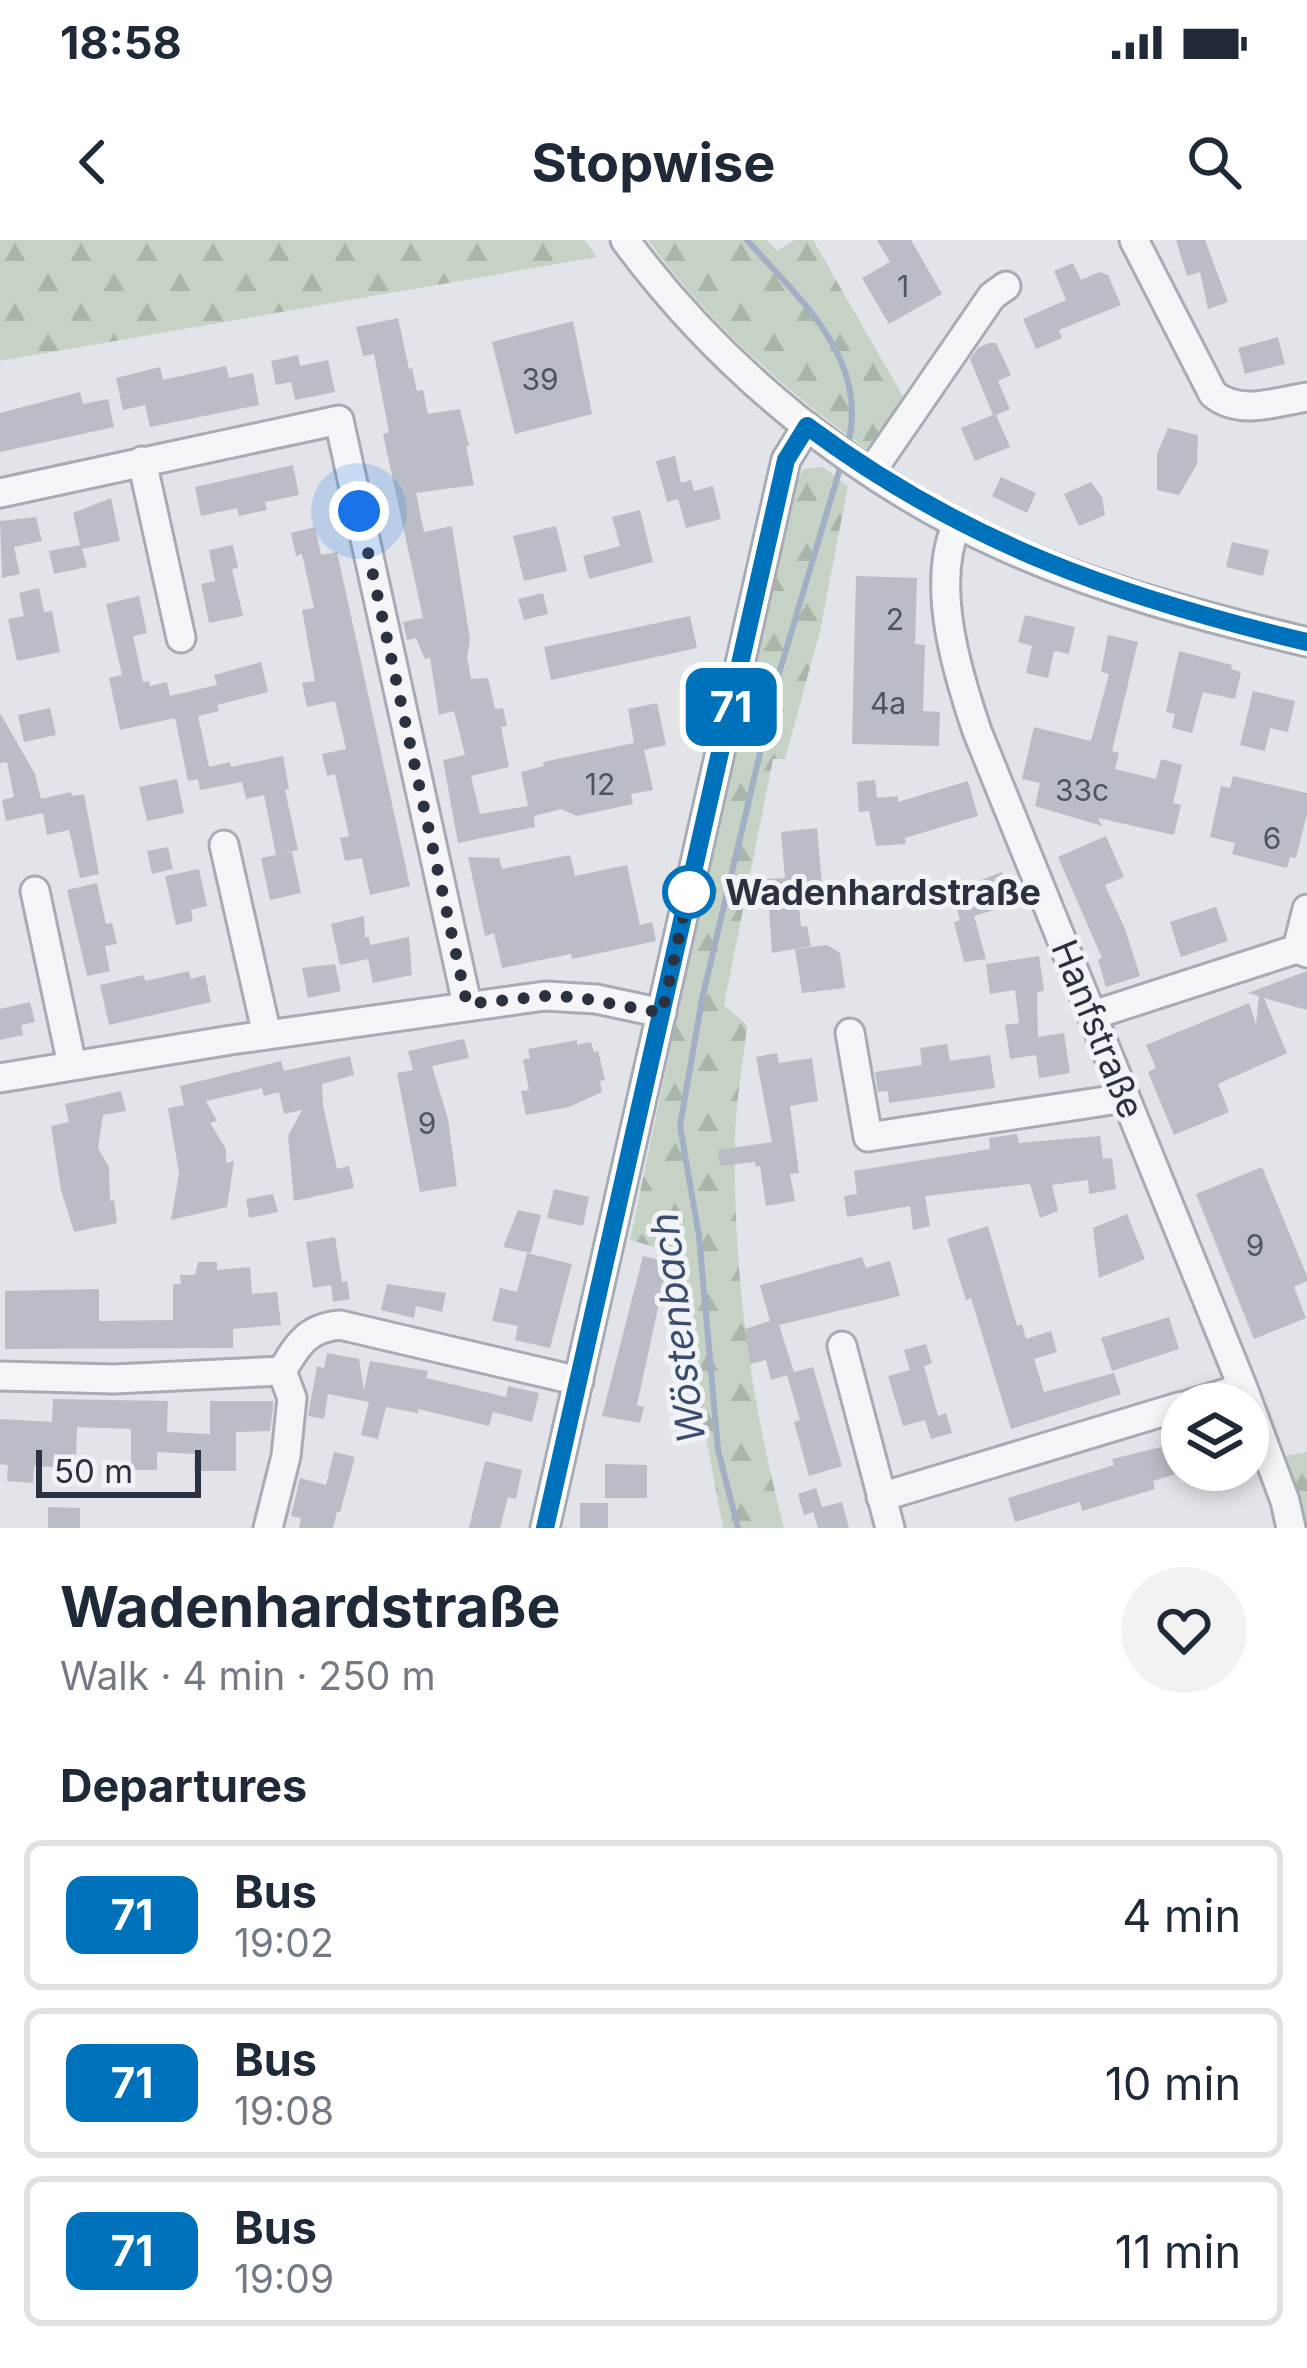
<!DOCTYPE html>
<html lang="en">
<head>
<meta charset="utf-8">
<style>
  :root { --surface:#fff; --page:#f2f2f3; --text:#1f2937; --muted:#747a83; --line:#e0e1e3 }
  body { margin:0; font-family:Inter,sans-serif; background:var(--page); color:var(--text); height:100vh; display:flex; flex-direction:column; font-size:45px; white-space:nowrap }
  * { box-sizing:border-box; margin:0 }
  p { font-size:39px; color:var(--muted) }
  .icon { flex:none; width:66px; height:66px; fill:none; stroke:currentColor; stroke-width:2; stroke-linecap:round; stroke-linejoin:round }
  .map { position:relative; height:1288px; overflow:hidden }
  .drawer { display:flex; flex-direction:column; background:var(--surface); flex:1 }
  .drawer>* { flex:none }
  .badge { padding:0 24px; border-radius:18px; font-size:42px; line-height:78px }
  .controls { position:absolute; left:1161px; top:1143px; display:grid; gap:24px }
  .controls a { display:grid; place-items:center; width:108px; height:108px; border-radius:50%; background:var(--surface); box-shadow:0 6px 18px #0003; font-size:60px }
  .scale { position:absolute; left:36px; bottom:30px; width:165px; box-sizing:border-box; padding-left:12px; border:6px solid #2c313f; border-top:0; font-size:33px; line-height:42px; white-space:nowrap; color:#2c313f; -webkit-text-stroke:9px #f2f3f7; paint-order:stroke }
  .you { position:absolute; width:60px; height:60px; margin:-30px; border:9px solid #fff; border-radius:50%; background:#1a73e8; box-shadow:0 0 0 18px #1a73e833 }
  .map>.badge { position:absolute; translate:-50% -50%; box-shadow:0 0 0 6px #fff }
  h2 { padding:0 60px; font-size:45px; line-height:108px }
  .round { display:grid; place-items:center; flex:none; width:126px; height:126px; border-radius:63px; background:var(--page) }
  .summary { display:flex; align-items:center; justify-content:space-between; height:204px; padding:0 60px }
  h1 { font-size:57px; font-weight:700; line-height:90px }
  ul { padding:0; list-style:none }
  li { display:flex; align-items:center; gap:36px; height:150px; margin:0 24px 18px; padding:0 36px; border:6px solid var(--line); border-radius:18px }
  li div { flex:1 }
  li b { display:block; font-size:45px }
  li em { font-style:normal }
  li .badge { min-width:132px; font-weight:700; text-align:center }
  .status { display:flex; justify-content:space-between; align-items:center; height:84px; padding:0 60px; background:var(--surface); direction:ltr }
  .status svg { height:33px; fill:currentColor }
  header { display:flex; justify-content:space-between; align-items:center; height:156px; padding:0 60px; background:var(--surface); font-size:54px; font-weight:700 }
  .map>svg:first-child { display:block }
  .forest { fill:url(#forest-firs) }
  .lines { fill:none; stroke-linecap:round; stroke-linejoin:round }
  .stream { stroke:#a2afc5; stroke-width:6 }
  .building { fill:#babdc5 }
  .minor-casing { stroke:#a8abb3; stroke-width:33 }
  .minor { stroke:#f5f5f8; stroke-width:27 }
  .line-casing { stroke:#fff; stroke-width:27 }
  .line { stroke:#0072bc; stroke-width:18 }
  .walk { stroke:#2c313f; stroke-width:12; stroke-dasharray:0 21.6 }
  .stop-dot { fill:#fff; stroke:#0072bc; stroke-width:6 }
  .labels { text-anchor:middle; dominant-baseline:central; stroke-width:10; stroke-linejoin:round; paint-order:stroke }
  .number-label { font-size:30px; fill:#505460 }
  .stop-label { font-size:36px; font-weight:bold; fill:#2c313f; stroke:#f2f3f7; text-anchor:start }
  .street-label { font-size:36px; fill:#2c313f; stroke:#f2f3f7 }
  .water-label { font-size:39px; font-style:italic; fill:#3b4c6e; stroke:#f2f3f7 }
</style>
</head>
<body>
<div class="status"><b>18:58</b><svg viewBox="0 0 49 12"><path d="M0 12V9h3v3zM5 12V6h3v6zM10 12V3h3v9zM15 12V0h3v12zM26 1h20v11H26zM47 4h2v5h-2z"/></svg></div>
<header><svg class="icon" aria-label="back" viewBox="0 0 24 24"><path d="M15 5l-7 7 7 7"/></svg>Stopwise<svg class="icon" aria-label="search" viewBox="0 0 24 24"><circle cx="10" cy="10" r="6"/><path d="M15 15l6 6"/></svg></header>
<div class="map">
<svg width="1307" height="1288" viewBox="0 0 1307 1288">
  <defs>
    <pattern id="forest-firs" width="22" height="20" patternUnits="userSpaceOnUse" patternTransform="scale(3)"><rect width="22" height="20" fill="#c6d2c5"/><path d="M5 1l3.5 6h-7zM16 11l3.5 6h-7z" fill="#aab5aa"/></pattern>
  </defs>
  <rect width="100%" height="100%" fill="#e2e4e9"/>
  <!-- forest -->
  <path class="forest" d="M0,0h584l13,17 -597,104z
    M648,0h119l10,11 18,-11h18l92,160 -36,51c-84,-61 -160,-127 -221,-211z
    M823,227l25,19 -28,145 -35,128h-12l-49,246 23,20c-4,39 -12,80 -12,119 -2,131 16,258 49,384h-61l-36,-192 -1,-80 -56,-16 153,-726 20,-45z
    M1307,1212v73l-22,-69z"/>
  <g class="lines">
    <!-- stream -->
    <path class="stream" d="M747,0c51,58 125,120 100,207
      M738,1288l-20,-78 -19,-214 -19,-110 22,-127 76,-322 63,-212"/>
  </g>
  <!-- building -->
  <path class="building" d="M877,0h34l31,54 -53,30 -27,-46 28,-16z
    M1176,0h29l23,62 -20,7 -8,-37 -13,4z
    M1073,23l8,17 18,-8 9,3 13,30 -62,25 3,8 -26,11 -13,-30 43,-19 -12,-29z
    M398,78l11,51 3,-1 5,23 6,-1 5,24 32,-5 9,37h-3l8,39 -58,8 8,39 28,-6 18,113 -3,18 4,22 17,-1 7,31 8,-1 4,18 -6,1 8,40 -38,9 9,38 48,-8 -7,-34 23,-6 -1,-4 91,-19 -6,-34 29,-6 9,42 -22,5 9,40 -22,4 2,10 -56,12 -16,-7 -7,2 -20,5 1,11 -77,16 -15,-83 22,-5 -11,-44 -15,4 -9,-57 -5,1 -9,-21 -9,2 -4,-18 20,-4 -40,-184 6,-2 -15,-78 -11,2 -7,-29z
    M573,81l19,93 -77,20 -23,-92z
    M1278,97l7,27 -40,10 -7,-26z
    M989,103h7l15,32 -13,6 12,28 -14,6 14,32 -35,14 -14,-33 32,-13 -23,-56 8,-11z
    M298,115l2,11 28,-6 7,32 -40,8 -4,-18 -15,3 -5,-24z
    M226,126l3,12 24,-5 6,32 -109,22 -5,-22 -22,5 -7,-32 44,-11 3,13z
    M80,152l3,12 25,-5 6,28 -114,25v-39z
    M1168,188l30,7 -1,29 -18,31 -22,-5v-36z
    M675,216l6,27 10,-3 3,11 19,-5 8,33 -35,9 -8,-29 -11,3 -11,-41z
    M293,225l6,30 -34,7 2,8 -28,6 -2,-8 -36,8 -6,-29z
    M1001,237l35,16 -9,20 -35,-17z
    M1091,242l11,15 3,18 -26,11 -15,-32z
    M111,258l9,43 -38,8 5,18 -33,7 -5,-23 31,-6 -7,-32z
    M640,270l13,52 -64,17 -6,-23 37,-10 -8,-29z
    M36,277l6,24 -28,6 6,27 -18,4 -2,-57z
    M556,286l11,45 -43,10 -11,-45z
    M315,287l6,28 16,-3 73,334 -40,9 -8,-37 -17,3 -5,-23 9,-2 -14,-62 -8,2 -5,-22 24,-5 -11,-48 -28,6 -5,-24 13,-2 -13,-71 12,-2 -12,-54 -6,2 -5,-23z
    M1232,302l37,8 -6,26 -37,-9z
    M233,305l5,23 -6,1 11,47 -34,7 -8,-39 14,-3 -6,-31z
    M856,336l61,2 -2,66 10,1 -2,66 17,1 -1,34 -87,-2z
    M39,348l5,24 8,-1 8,41 -43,9 -9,-42 16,-3 -5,-23z
    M543,353l5,21 -24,6 -6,-21z
    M139,356l8,37 -14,3 10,46 6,-1 1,5 17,-4 3,14 47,-11 -3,-10 47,-13 7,30 -51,13 2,6 -21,5 11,51 21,-5 1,5 52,-11 6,33 -4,1 13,60 -21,5 15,-3 9,41 -31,7 -9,-42 15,-3 -12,-60 -18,4 -4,-17 -42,8 -2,-11 -10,2 -13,-63 -55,12 -11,-52 13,-3 -16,-71z
    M1025,375l50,12 -6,27 -15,-3 -6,27 -22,-5 6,-27 -14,-4z
    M690,376l7,32 -146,32 -7,-33z
    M1108,395l30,7 -26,109 7,2 -4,16 41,10 5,-20 21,6 -9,38 8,2 -7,30 -76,-17 4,8 -67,-20 5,-23 -18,-4 12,-52 57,14 18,-67 -8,-2z
    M1179,411l53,14 -1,4 10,3 -6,27 -32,-7 -11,41 -20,-5 3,-14 -9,-2z
    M1253,451l42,10 -7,31 -18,-4 -5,23 -25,-6z
    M50,468l6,27 -32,7 -6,-27z
    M0,473l35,61 6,25 30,-7 1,4 12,-2 15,80 -19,4 -11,-48 -22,5 -4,-22 -37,8 -4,-21 12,-3 -7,-35 -7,1z
    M1233,536l74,17v21l-11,44 -6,-1 -3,11 -55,-14 3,-11 -25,-6 11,-51 9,2z
    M177,539l7,34 -37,8 -8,-34z
    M875,540l2,18 21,-2v6l70,-21 10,35 -73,22 1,6 -30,2 -7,-35 -10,1 -2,-30z
    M817,588l5,57 -25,2 4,40 6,-1 4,20 -39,7 -5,-74 18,-1 -4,-46z
    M1106,596l18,41 -19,8 20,44 15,47 -34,11 -8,-27 4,-2 -44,-101z
    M168,607l5,22 -21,5 -5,-23z
    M570,615l5,21 52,-11 13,60 12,-3 4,19 -84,18 -1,-5 -69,14 -8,-35 -9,3 -17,-79 31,1 3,11z
    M199,629l8,37 -16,4 2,11 -17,4 -11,-49z
    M1002,632l10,33 -52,15 -8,-29z
    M97,643l9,41 6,-1 5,21 -12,2 5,25 -23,5 -20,-86z
    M1216,667l12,34 -47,16 -11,-35z
    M364,676l1,21h4l1,8 39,-8 3,38 -39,8 -5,-24 -28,6 -9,-41z
    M974,676l12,43 -22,3 -10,-40z
    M827,705l13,8 5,35 -43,5 -7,-44z
    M1039,716l5,35 -7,1 1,45 26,-4 6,40 -31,5 -3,-23 -26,4 -5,-34 14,-2 -4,-33 -25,4 -4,-30z
    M335,724l6,27 -33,7 -6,-30z
    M189,731l2,8 14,-4 6,27 -102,23 -9,-40 44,-10 1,6z
    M1307,731v39l-43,-12 23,55 -69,31 11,28 -55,23 -26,-63 8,-4 -10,-23 103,-42 7,21 3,-28 -11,-3z
    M30,762l5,20 -14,3 2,10 -23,5v-31z
    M464,799l5,19 -37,8 16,53 9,67 -37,6 -23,-119 16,-3 -5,-19z
    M577,800v5l14,-3 3,10 4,-1 7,29 -5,1 2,11 -33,15 -43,8 -5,-24 8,-1 -6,-30 7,-2 -2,-9z
    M947,804l3,17 40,-6 5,33 -106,15 -1,-12 -10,1 -3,-20 47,-7 -2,-17z
    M777,813l2,10 33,-5 6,43 -28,5 9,67 -9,1 5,27 -29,5 -6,-40 -4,1 -1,-5 -35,4 -2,-16 54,-8 -16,-85z
    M350,816l4,19 -32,9 1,21 14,64 12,-3 5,22 -60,13 -6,-65 14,-26 -18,4 -5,-22 -15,4 -2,-8 -56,13 11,20 -7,2 16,26v14l8,-2 -7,46 -56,13 8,-47 -11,-65 16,-3 -4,-19 101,-25 3,10z
    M121,851l5,20 -23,4 -5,33 11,19 1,34 4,-1 3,23 -43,9 -13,-42 -10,-64 18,-4 -4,-18z
    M1017,894l2,9 81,-7 3,23 9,-1 4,31 -27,5 -1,-14 -36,5 6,26 -18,7 -10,-34 -105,12 5,30 -17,4 -3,-24 -63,11 -3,-21 13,-2 -3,-23 136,-22 -1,-11z
    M1262,927l45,109v5l-13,6 12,31 -52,21 -58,-145z
    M554,949l35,8 -6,29 -36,-8z
    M273,954l5,18 -29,6 -3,-19z
    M518,970l23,5 -10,38 -28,-6z
    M1127,974l18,45 -46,19 -6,-50z
    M988,986l29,100 5,-2 4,15 25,-8 6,21 -23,7 10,33 70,-19 7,21 -110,35 -40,-131 -5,2 -19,-61z
    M335,997l7,45 5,-1 3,18 -17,3 -2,-17 -18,3 -7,-46z
    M527,1013l45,11 -22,84 -35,-8 3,-14 -26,-5 8,-33 17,4z
    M643,1016l25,6 -31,143 7,2 -4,16 -38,-7z
    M862,1017l4,11 24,-7 10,35 -121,29 15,47 19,-5 29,99 -33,10 -15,-54 6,-2 -13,-45 -16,5 -5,-20 -16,4 -5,-35 25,-8 -10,-36z
    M198,1022h19v8l33,-3 2,27 25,-2 4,33 -48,4v19l-228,1v-58l94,-2v32l74,-1v-36h8l-1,-9h15z
    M387,1044l59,9 -4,19 -26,-6 -2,12 -33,-8z
    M1169,1077l10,32 -67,22 -11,-33z
    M926,1104l6,19 -8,3 14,50 8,-3 6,20 -21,6 -6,-19 -22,6 -15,-50 22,-6 -6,-20z
    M327,1113l32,6 5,31 6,-29 58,10 -2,7 80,19 2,-11 31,7 -7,29 -39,-10 -4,14 -71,-17v4l-32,-6 -8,32 -17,-4 8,-33 -41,-8 -4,25 -16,-3 9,-50 7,2z
    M53,1159l115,2 -1,31 43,2v-33h63v8l-3,22 -34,1v39h-42l1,-17 -38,-2v18h-26v-41l-54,-2 -1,31h-7v10l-35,-2 -1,17 -26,-2 1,-16 -8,-1v-45l52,3z
    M1182,1202v30l-29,9 2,8 -73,22 -2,-9 -65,20 -7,-24 106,-33 -2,-6z
    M334,1212l21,5 -15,55h-3l-4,16h-34l2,-10 -10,-2 9,-38 26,7z
    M485,1221l37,9 -6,29 -8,-2 -8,31h-31z
    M605,1224l42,1v33h-42z
    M816,1248l6,19 20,-5 7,26h-31l-5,-16 -9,3 -6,-21z
    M580,1263h28v25h-28z
    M48,1267l32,1v20h-32z"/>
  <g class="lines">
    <defs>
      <path id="minor" d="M625,0c96,130 231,240 378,306 97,44 201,71 304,96
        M1134,0l79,154c27,22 62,8 94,3
        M142,221l39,177
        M871,232l121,-176 14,-10
        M0,253l339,-73 128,584
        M957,284c-27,60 0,148 20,207l266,657 42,113 6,27
        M224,605l43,190
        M35,651l37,174
        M1297,709l10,-40
        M1093,775l204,-66 10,4
        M850,793l18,104 257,-39
        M0,838l231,-38 314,-44 51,3 66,14
        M842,1106l48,182
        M0,1136l114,3 168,-8
        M1190,1164l53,-16
        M881,1257l301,-91
        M268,1288l18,-72 6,-58 -10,-27c16,-27 25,-43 58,-46l239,56
        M545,1288l241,-1068 21,-34"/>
    </defs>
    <!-- minor casing -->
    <use href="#minor" class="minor-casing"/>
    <!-- minor -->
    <use href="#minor" class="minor"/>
  </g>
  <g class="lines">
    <defs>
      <path id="line" d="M545,1288l241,-1068 21,-34c157,117 311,171 500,216"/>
    </defs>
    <!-- line casing -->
    <use href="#line" class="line-casing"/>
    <!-- line -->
    <use href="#line" class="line"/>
    <!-- walk -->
    <path class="walk" d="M359,271l108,493 78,-8 31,1 86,16 29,-131 -2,10"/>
  </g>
  <!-- markers -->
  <circle class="stop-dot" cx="689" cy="652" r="24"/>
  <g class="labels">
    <!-- number labels -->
    <g class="number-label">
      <text x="903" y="46">1</text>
      <text x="540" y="139">39</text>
      <text x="895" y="379">2</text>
      <text x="888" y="463">4a</text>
      <text x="600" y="544">12</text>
      <text x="1082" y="550">33c</text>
      <text x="1272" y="598">6</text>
      <text x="427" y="883">9</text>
      <text x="1255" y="1005">9</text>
    </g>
    <!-- stop labels -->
    <g class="stop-label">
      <text x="725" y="652">Wadenhardstraße</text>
    </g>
    <!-- street labels -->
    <g class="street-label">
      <text transform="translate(1098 789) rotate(68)">Hanfstraße</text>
    </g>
    <!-- water labels -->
    <g class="water-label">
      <text transform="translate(677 1088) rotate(-97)">Wöstenbach</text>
    </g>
  </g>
</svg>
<div class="controls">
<a><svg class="icon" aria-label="layers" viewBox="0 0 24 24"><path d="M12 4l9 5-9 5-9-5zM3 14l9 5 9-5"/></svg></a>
</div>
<div class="scale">50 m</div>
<div class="you" style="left:359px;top:271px"></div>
<b class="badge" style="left:731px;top:467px;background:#0072bc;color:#fff">71</b>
</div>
<section class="drawer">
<div class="summary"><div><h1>Wadenhardstraße</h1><p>Walk · 4 min · 250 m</p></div><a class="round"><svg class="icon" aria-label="heart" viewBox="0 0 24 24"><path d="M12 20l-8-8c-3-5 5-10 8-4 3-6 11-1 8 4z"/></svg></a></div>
<h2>Departures</h2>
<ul>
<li><span class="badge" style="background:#0072bc;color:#fff">71</span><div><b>Bus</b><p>19:02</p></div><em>4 min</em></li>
<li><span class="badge" style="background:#0072bc;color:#fff">71</span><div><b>Bus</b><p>19:08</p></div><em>10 min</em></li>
<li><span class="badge" style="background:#0072bc;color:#fff">71</span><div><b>Bus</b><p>19:09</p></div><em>11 min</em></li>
</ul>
</section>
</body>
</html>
